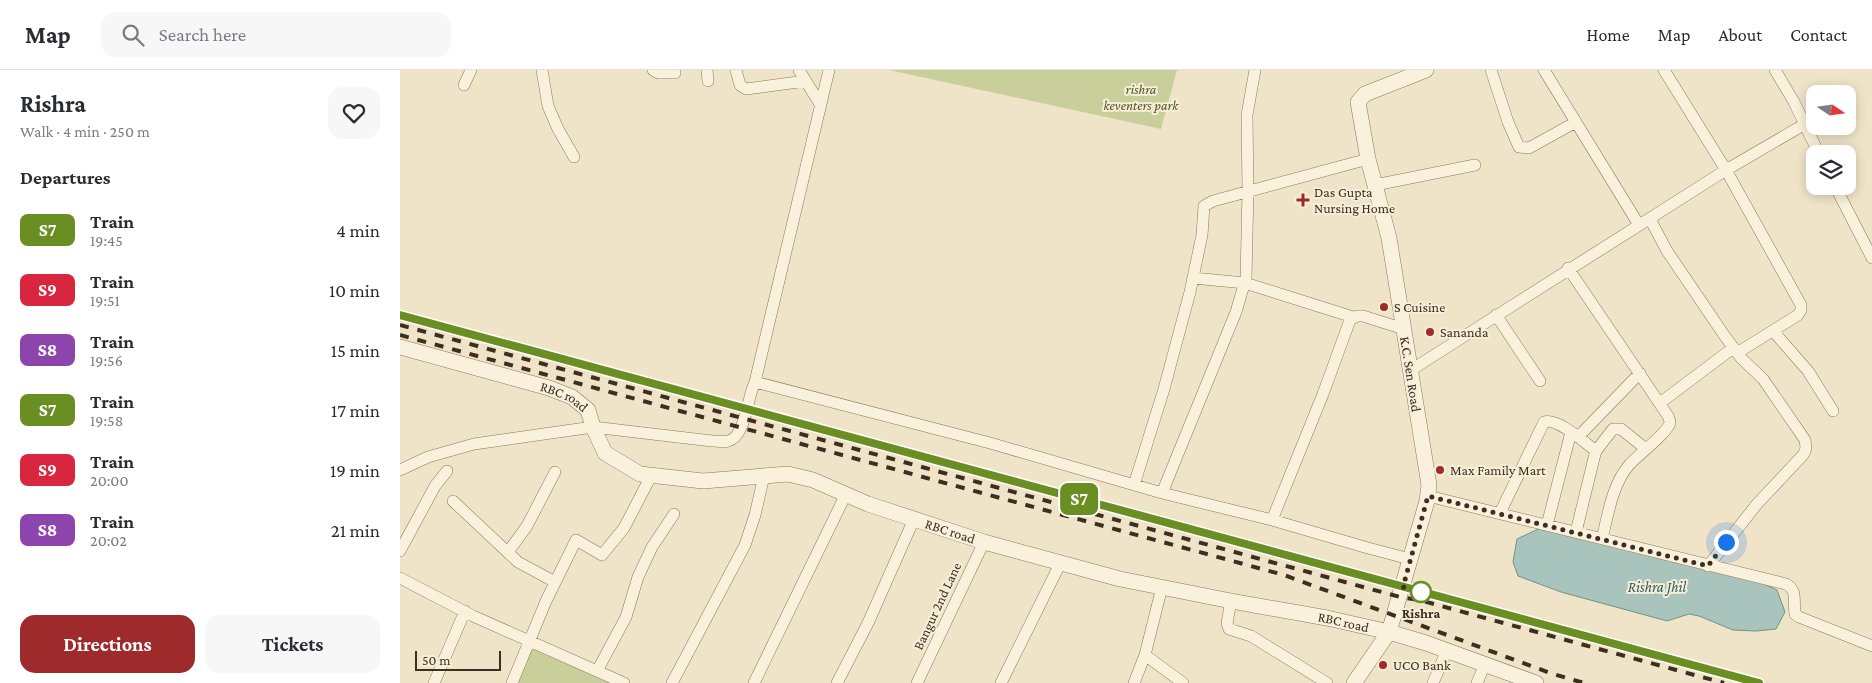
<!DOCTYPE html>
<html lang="en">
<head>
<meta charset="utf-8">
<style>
  :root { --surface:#fff; --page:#f7f7f7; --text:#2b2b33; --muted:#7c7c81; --line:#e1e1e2; --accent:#9e2a2b }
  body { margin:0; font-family:"Crimson Pro",serif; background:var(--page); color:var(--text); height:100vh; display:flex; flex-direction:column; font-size:19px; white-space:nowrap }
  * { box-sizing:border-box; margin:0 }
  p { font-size:16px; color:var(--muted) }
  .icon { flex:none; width:28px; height:28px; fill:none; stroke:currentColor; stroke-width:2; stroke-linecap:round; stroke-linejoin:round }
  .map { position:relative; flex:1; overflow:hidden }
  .sheet { display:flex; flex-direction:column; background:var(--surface); width:400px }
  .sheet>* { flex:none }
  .badge { padding:0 10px; border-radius:8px; font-size:18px; line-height:32px }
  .needle { width:32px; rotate:103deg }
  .controls { position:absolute; left:1406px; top:15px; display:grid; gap:10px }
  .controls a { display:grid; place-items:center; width:50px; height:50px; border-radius:10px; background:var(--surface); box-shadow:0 2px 12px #0003; font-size:25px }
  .scale { position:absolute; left:15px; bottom:12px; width:86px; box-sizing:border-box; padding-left:5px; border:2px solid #3d2e20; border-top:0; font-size:14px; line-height:18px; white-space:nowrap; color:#3d2e20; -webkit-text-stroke:4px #f7eed8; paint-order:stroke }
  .you { position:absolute; width:25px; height:25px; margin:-12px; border:4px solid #fff; border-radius:50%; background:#1a73e8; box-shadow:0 0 0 8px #1a73e833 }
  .map>.badge { position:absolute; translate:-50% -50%; box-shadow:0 0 0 2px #fff }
  h2 { padding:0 20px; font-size:19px; line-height:45px }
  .round { display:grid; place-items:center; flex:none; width:52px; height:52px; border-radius:15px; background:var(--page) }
  .summary { display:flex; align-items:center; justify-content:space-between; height:85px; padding:0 20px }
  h1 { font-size:24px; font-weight:700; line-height:38px }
  .cta { display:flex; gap:10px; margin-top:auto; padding:10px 20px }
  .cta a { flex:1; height:58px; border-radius:15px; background:var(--accent); color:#fff; font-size:20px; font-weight:700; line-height:58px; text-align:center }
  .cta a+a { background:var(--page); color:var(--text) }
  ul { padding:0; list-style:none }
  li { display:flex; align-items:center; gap:15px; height:60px; padding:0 20px }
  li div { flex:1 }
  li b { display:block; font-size:19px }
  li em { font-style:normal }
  li .badge { min-width:55px; font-weight:700; text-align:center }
  header { display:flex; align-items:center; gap:30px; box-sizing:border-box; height:70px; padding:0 25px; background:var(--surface); border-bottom:1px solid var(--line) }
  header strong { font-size:24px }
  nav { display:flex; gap:28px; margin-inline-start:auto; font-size:18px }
  .search { width:350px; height:45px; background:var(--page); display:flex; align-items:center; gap:12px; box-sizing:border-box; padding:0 18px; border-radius:15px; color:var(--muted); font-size:19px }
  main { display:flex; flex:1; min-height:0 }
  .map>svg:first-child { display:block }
  .green { fill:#c9cf9b }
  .water { fill:#a9c4bc; stroke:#6f938a }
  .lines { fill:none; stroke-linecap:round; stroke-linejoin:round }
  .minor-casing { stroke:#8d765c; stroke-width:12 }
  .tertiary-casing { stroke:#8d765c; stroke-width:16 }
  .minor { stroke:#faf1dc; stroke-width:11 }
  .tertiary { stroke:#faf1dc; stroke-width:15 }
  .rail { stroke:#3d2e20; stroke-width:4; stroke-dasharray:9 9; stroke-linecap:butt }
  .line-casing { stroke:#fff; stroke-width:11 }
  .line { stroke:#6b8e23; stroke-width:8 }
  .walk { stroke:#3d2e20; stroke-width:5; stroke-dasharray:0 9 }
  .poi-dot { fill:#9e2a2b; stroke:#f7eed8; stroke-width:2 }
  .stop-dot { fill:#fff; stroke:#6b8e23; stroke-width:2.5 }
  .labels { text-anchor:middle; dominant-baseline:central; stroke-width:4; stroke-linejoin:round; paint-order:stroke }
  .park-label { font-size:14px; font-style:italic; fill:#4d5a26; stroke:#f7eed8 }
  .poi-label { font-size:14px; fill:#3d2e20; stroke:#f7eed8; text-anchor:start }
  .street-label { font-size:14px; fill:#3d2e20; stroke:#f7eed8 }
  .stop-label { font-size:14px; font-weight:bold; fill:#3d2e20; stroke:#f7eed8 }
  .water-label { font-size:15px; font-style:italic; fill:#2f5d5a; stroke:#f7eed8 }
</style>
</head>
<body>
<header>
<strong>Map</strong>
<div class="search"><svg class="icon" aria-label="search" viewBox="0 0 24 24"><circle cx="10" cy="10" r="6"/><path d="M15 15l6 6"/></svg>Search here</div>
<nav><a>Home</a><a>Map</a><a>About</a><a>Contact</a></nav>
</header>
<main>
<section class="sheet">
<div class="summary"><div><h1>Rishra</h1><p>Walk · 4 min · 250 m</p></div><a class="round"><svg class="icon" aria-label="heart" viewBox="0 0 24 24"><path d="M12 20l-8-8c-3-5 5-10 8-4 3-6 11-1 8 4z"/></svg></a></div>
<h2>Departures</h2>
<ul>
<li><span class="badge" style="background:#6b8e23;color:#fff">S7</span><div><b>Train</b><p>19:45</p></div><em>4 min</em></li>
<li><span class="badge" style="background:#d7263d;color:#fff">S9</span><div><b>Train</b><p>19:51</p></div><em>10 min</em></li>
<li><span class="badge" style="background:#8e44ad;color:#fff">S8</span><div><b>Train</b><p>19:56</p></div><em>15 min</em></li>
<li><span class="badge" style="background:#6b8e23;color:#fff">S7</span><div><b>Train</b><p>19:58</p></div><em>17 min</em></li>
<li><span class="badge" style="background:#d7263d;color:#fff">S9</span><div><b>Train</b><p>20:00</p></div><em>19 min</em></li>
<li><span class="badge" style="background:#8e44ad;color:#fff">S8</span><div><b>Train</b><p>20:02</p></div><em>21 min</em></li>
</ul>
<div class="cta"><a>Directions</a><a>Tickets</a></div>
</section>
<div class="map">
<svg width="1472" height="613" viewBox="0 0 1472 613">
  <rect width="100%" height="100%" fill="#f0e4c8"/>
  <!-- green -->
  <path class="green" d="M489,0h288l-16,59z
    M130,572l94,41h-112z"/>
  <!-- water -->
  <path class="water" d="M1147,455l215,58 15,7 8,22 -9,17 -20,2 -23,-1 -34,-14 -10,-2 -22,7 -106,-29 -43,-16 -5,-14 4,-23z"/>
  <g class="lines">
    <defs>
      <path id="minor" d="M142,0l6,36 10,23 16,28
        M253,0l5,3h17
        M307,0l1,11
        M336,0l4,15 6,4 60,-8
        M399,0l21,34
        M1091,0l17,52 11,25 10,1 47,-26
        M1144,0l95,155
        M1264,0l62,100 75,135v5l-3,5 -61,38
        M1375,0l19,32 25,52
        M64,15l7,-15
        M975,115l100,-20
        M1435,116l37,72
        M1250,149l17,32 57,84 17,23 22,21 42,61c1,6 2,10 -2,15l-46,49 -49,62
        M1168,198l100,148c1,2 2,5 2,7 -2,9 -34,34 -41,42 -17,20 -21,50 -27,74
        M793,208l52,5 108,34
        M1096,245l44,66
        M1373,261l35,40 25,40
        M1011,300l315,-200 79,-46
        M355,312l235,61 172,50 110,27 51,-126 27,-74 7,-4h6l41,13
        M1260,333l73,-55
        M1178,367l62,-64
        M0,400l28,-13 46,-13 119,-17 119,14c5,0 11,1 16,0 18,-4 19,-44 27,-59l74,-312
        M734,415l30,-96 26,-97 12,-57 2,-29 9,-5 155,-42
        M762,423l74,-181 10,-34 2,-87 -1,-76 8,-45
        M1028,426l358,88c12,6 7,18 9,30l4,3 73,29
        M53,431l65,61 37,20
        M1100,443l44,-91c15,-4 41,21 52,29
        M872,450l96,28 42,11
        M1147,455l24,-93
        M1176,462l18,-74 2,-7 17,-22h8l25,20
        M0,481l35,-65 12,-15
        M108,482l19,-26 28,-54
        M0,508l73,38 151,67
        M831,531l-4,22 2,6 22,7 76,47
        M745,585l38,28
        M197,601l29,-54 12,-40 14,-30 22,-33
        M34,613l31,-72
        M112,613l34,-82 30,-61 26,15 22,-27 27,-52
        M272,613l73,-138 10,-30 9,-39
        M354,613l92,-189
        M437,613l31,-60 46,-104
        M517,613l67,-141
        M601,613l60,-121
        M734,613l11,-28 17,-68
        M1033,613l14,-33
        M1077,613l8,-19"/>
      <g id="tertiary">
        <path id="s1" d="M0,277l149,41 23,9 16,13 5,17 12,26 35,21 63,7 85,-7 25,6 55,24 116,38 136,37 111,22 96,17 62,14 37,11 110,40"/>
        <path d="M954,613l35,-51 38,-131 2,-16 -40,-247 -21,-79 -10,-57 7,-8 61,-24"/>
      </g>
    </defs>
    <!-- minor casing -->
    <use href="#minor" class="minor-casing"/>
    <!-- tertiary casing -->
    <use href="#tertiary" class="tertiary-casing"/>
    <!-- minor -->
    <use href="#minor" class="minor"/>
    <!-- tertiary -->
    <use href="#tertiary" class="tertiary"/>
    <!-- rail -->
    <path class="rail" d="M0,245l1359,368
      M0,255l1000,272 19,3 305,83
      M0,265l884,240 269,99 31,9"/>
  </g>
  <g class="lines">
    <defs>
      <path id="line" d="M0,245l1359,368"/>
    </defs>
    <!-- line casing -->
    <use href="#line" class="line-casing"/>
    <!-- line -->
    <use href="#line" class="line"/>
    <!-- walk -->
    <path class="walk" d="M1021,522l-18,-5 25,-91 280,70 18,-24"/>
  </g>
  <!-- markers -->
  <g class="poi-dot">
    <path d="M900.5 122.5h5v5h5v5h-5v5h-5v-5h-5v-5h5z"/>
    <circle cx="984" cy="237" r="5"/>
    <circle cx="1030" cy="262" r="5"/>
    <circle cx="1040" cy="400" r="5"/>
    <circle cx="983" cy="595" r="5"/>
  </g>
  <circle class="stop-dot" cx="1021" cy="522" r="10"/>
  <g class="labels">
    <!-- park labels -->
    <g class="park-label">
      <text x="741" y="19">rishra<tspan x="741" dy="16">keventers park</tspan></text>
    </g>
    <!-- poi labels -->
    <g class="poi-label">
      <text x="914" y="122">Das Gupta<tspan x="914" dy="16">Nursing Home</tspan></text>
      <text x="994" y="237">S Cuisine</text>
      <text x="1040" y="262">Sananda</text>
      <text x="1050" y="400">Max Family Mart</text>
      <text x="993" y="595">UCO Bank</text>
    </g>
    <!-- street labels -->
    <g class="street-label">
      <text transform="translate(1011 304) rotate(81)">K.C. Sen Road</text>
      <text stroke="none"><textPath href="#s1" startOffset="172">RBC road</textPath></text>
      <text stroke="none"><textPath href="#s1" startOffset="608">RBC road</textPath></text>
      <text transform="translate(537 536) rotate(-65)">Bangur 2nd Lane</text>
      <text stroke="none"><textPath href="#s1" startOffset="1012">RBC road</textPath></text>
    </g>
    <!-- stop labels -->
    <g class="stop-label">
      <text x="1021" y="543">Rishra</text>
    </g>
    <!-- water labels -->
    <g class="water-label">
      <text x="1257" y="517">Rishra Jhil</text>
    </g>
  </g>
</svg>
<div class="controls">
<a><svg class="needle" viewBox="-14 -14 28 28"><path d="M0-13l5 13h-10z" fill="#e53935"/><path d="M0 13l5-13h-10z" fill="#7c7c81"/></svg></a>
<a><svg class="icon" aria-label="layers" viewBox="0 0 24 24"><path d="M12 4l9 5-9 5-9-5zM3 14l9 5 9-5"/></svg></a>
</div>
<div class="scale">50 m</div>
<div class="you" style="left:1326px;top:472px"></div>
<b class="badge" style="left:679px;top:429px;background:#6b8e23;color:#fff">S7</b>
</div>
</main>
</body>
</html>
